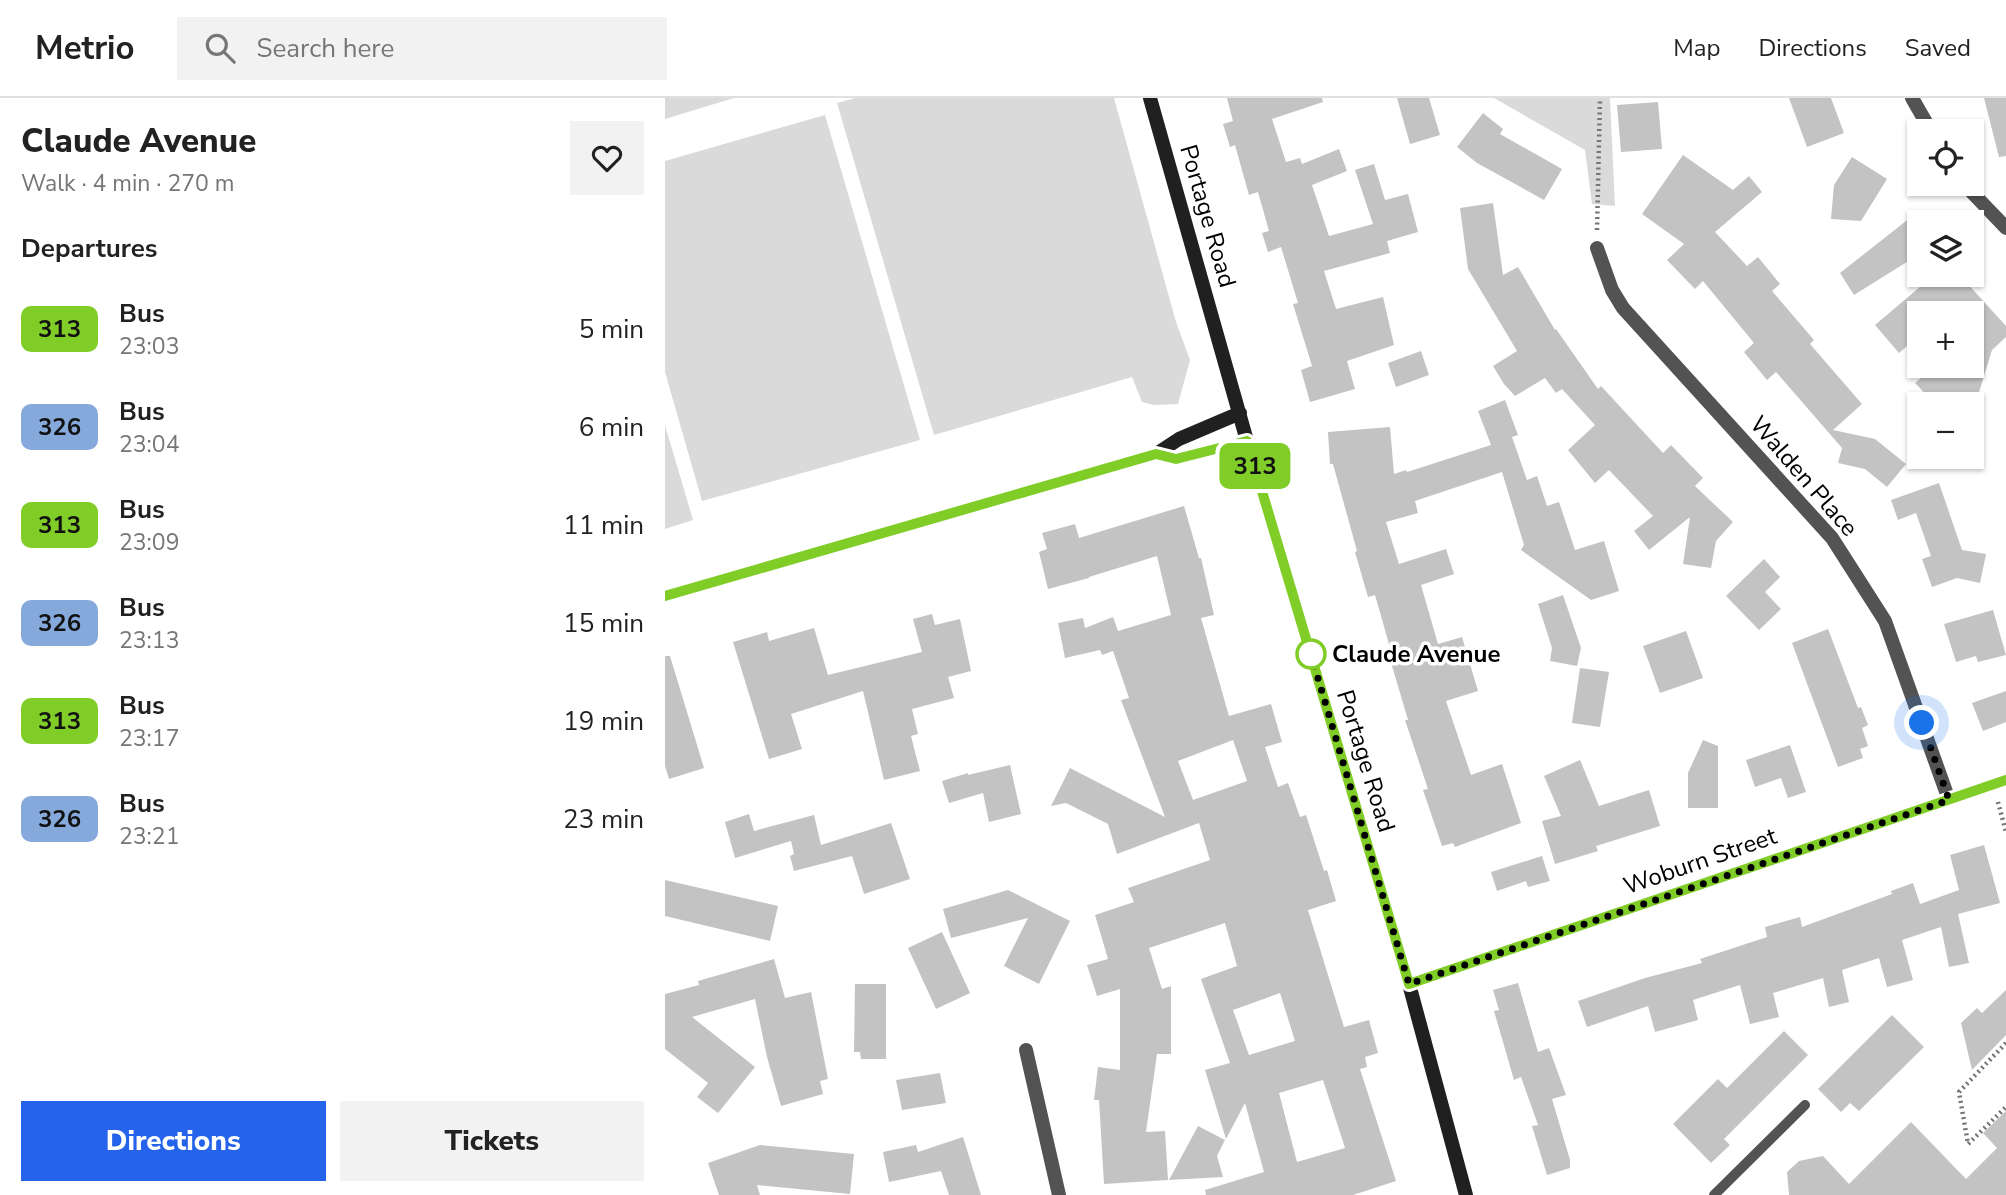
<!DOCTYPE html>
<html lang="en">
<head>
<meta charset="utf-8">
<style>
  :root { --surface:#fff; --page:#f2f2f2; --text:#222; --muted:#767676; --line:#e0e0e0; --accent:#2563eb }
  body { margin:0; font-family:"Nunito Sans",sans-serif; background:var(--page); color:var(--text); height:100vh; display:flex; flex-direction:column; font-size:26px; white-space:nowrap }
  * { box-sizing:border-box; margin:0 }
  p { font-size:23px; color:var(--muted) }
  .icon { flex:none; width:38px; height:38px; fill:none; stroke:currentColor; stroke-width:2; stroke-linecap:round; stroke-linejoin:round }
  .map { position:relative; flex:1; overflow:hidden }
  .sheet { display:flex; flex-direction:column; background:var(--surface); width:665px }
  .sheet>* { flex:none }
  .badge { padding:0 14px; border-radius:10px; font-size:24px; line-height:46px }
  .buttons { position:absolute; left:1242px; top:21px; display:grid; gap:14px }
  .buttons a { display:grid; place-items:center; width:77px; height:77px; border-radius:0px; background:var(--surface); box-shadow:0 2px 5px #0004; font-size:35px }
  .you { position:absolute; width:35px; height:35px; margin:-18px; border:5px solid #fff; border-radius:50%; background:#1a73e8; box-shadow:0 0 0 10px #1a73e833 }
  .map>.badge { position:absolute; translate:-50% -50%; box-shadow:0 0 0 4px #fff }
  h2 { padding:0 21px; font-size:26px; line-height:63px }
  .round { display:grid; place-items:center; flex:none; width:74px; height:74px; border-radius:0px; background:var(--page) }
  .headline { display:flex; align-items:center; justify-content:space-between; height:119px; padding:0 21px }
  h1 { font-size:33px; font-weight:800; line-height:52px }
  .action { display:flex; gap:14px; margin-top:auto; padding:14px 21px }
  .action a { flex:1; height:80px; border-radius:0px; background:var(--accent); color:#fff; font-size:28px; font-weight:800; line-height:80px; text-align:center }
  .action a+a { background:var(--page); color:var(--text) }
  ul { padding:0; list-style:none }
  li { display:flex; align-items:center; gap:21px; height:98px; padding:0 21px }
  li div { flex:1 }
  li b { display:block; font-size:26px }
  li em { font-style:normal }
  li .badge { min-width:77px; font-weight:700; text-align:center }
  header { display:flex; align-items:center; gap:42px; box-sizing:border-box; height:98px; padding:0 35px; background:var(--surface); border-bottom:2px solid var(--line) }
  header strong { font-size:33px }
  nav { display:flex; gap:38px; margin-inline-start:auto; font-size:24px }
  .search { width:490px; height:63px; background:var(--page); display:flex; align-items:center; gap:18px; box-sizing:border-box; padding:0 24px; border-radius:0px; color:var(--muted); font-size:26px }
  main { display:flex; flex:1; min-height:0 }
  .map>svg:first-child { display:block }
  .green { fill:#dadada }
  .building { fill:#c3c3c3; fill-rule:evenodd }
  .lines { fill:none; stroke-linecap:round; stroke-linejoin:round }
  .path { stroke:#757575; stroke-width:4.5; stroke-dasharray:2 3.5; stroke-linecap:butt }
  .lane { stroke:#535353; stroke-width:10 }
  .street { stroke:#535353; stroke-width:14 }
  .secondary { stroke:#202020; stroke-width:14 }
  .line-casing { stroke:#fff; stroke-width:16 }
  .line { stroke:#80cd27; stroke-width:10 }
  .walk { stroke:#000; stroke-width:7; stroke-dasharray:0 12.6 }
  .stop-dot { fill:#fff; stroke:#80cd27; stroke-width:3.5 }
  .labels { text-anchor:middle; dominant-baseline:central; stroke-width:7; stroke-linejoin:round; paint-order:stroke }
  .street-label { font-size:24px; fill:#000; stroke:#fff }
  .stop-label { font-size:24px; font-weight:bold; fill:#000; stroke:#fff; text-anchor:start }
</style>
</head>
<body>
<header>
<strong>Metrio</strong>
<div class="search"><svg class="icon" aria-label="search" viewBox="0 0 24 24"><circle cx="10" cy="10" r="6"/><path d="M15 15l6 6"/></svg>Search here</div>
<nav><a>Map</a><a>Directions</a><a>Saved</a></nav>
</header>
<main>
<section class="sheet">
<div class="headline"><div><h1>Claude Avenue</h1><p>Walk · 4 min · 270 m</p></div><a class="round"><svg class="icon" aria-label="heart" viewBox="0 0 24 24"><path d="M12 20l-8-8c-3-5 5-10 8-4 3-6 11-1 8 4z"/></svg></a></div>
<h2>Departures</h2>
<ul>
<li><span class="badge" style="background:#80cd27;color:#111">313</span><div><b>Bus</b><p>23:03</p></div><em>5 min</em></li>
<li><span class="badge" style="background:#85a9db;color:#111">326</span><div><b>Bus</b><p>23:04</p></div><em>6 min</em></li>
<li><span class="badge" style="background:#80cd27;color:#111">313</span><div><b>Bus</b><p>23:09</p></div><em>11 min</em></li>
<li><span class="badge" style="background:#85a9db;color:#111">326</span><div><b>Bus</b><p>23:13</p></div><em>15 min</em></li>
<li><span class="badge" style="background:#80cd27;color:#111">313</span><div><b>Bus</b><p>23:17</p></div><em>19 min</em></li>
<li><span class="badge" style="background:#85a9db;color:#111">326</span><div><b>Bus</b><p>23:21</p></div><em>23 min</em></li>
</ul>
<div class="action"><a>Directions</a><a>Tickets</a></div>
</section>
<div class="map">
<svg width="1341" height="1097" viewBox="0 0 1341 1097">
  <rect width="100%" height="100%" fill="#fff"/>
  <!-- green -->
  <path class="green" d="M0,0h69l-69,21z
    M190,0h259l62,224 14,38 -12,44 -24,1 -12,-3 -10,-25 -198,58 -97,-332z
    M829,0h116l5,108 -23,-2 -7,-54z
    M160,17l95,325 -218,61 -37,-129v-211z
    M0,327l28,95 -28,9z"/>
  <!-- building -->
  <path class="building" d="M562,0h95l1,4 -51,17 14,43 14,-4 2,6 37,-15 8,22 -35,14 17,51 44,-12 -18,-54 19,-6 11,36 23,-6 10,38 -31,9 3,12 -66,18 12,38 47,-12 11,48 -47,16 8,28 -45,13 -9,-32 11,-4 -19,-62 5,-1 -17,-56 -13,5 -6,-19 7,-2 -11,-39 -9,3 -14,-50 -5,2 -7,-23 10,-3z
    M732,0h32l11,37 -30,9z
    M1124,0h42l13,35 -37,14z
    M1319,0h22v58l-7,1z
    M993,4l4,47 -41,3 -4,-47z
    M818,15l20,16 -3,5 62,35 -18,31 -67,-37 -20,-16z
    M1018,57l50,35 16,-14 13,16 -47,40 32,34 11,-9 22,27 -8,7 42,49 -4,4 52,60 -29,26 42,9 31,25 -19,23 -22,-18 -27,-6 4,-15 -66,-76 -9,8 -23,-28 10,-9 -51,-62 -8,8 -28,-29 17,-16 -42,-30z
    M1187,59l35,22 -26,42 -30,-2 3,-34z
    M828,105l10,72 15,-8 37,63 1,-1 42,60 3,-3 62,67 8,-8 32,33 -8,8 38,36 -17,19 -5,27 -28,-4 7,-47 -41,33 -15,-19 19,-15 -44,-46 -14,13 -27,-33 27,-25 -33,-36 -6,4 -11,-15 -30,18 -11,-12 -11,-18 24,-15 -49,-82 -8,-61z
    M1255,112v28l-9,7 7,10 -64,40 -14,-22z
    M1269,177h19l8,9 4,-3 41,45v11l-14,13 -17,55 -8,-10 -10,9h-22l-20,-21 6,-5 -11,-12h62v-53h-52v22l-21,18 -24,-28z
    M756,253l8,24 -33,12 -8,-24z
    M840,302l13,35 -6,2 15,43 10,-4 10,30 12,-4 16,48 29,-9 15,50 -28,9 -70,-50 3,-5 -22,-73 -87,29 3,12 -32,9 13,42 47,-15 8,25 -33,11 17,59 24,-7 16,54 -32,10 25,74 31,-11 19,59 -66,24 -2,-4 -11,3 -19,-56 5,-1 -23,-69h3l-18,-61 3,-1 -18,-63 -7,2 -13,-45 2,-1 -24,-87h-3l-2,-32 62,-5 4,47 12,-4 1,2 84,-27 -13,-34z
    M1274,385l23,67 24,4 -6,29 -23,-5 -25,9 -10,-28 9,-3 -15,-43 -18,7 -7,-20z
    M519,408l15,52h2l13,57 -13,3 28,98 42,-12 11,38 -17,5 13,40 10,-4 12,34 6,-2 18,56 3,-1 9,31 -28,9 36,117 25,-7 9,33 -13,4 2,10 -7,2 36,112 -43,14h-147l-1,-5 59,-18 -19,-69 -19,36 -21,-69 25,-7 -29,-84 36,-13 -12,-43 -76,25 13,41 9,-3v68h-14l-11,78 19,-1 3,49 -64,4 -5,-84h-5l4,-33 22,3v-81l-23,7 -10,-31 21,-6 -13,-44 39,-13 -6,-14 82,-28 -11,-37 -82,31 -9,-30 -42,-21 -15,3 19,-38 95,49 -44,-117 8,-2 -16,-47 -11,4 -2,-5 -35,8 -7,-35 25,-5 2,10 28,-11 5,14 53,-16 -14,-59 -68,21v1l-41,11 -9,-37 8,-3 -5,-16 33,-9 4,14zM568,642l14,41 -54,19 -15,-39zM615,895l15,48 -46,14 -16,-45zM658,982l22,68 -48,14 -18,-69z
    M1099,461l16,18 -15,15 16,17 -22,21 -33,-34z
    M898,497l18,53 -4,18 -27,-5 2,-13 -14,-44z
    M1328,512l13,45 -28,7 -2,-6 -20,6 -12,-38z
    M267,516l3,11 25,-6 11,52 -23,6 6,21 -42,11 6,25 -7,2 9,35 -36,9 -21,-89 -72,23 11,35 -33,10 -36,-117 34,-10 2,9 45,-13 14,47 94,-23 -9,-33z
    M1163,531l30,79 3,-1 7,18 -6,3 6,18 -8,3 3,9 -25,9 -46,-124z
    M1021,533l17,47 -43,15 -17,-47z
    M0,558h5l34,112 -35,11 -4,-13z
    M915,570l29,4 -9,55 -28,-4z
    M1341,593v31l-23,9 -11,-28z
    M1038,642l15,6v62h-30v-35z
    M1125,647l16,47 -18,6 -7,-20 -26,9 -9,-27z
    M915,662l19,46 50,-16 11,36 -64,20 2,5 -43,13 -13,-43 19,-5 -17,-40z
    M345,667l11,49 -32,8 -6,-29 -34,10 -7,-22 26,-8v2z
    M84,716l5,17 60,-16 7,30 70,-22 19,56 -46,15 -12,-38 -58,15 -4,-15 4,-2 -3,-13 -56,17 -10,-36z
    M1319,747l16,58 -42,11 11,49 -20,4 -8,-40 -39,13 11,40 -26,7 -8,-29 -37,12 7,32 -20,5 -6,-29 -50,15 6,24 -29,7 -10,-39 -47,15 5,20 -43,12 -7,-26 -61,21 -9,-26 67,-23 57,-15 -2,-4 67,-22 -2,-10 35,-10 2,10 90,-33 -1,-3 22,-8 7,21 39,-14 -9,-35z
    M877,758l8,25 -22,6 -2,-6 -29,10 -6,-19z
    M0,782l113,26 -8,35 -105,-25z
    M343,792l62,31 -31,63 -35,-18 24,-48 -77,20 -8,-29z
    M277,834l28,61 -34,16 -28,-61z
    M109,861l11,39 26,-6 17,87 -8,2 3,13 -42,12 -14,-49 -12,-58 -63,18 63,50 -37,46 -21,-16 11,-14 -43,-34v-55l34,-9 -1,-4z
    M853,885l20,69 11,-4 17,47 -14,4 18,61v8l-23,7 -15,-49 6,-1 -17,-48 -7,3 -20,-69 5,-1 -6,-20z
    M190,886h31v75h-25l-1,-7h-6z
    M1341,892v45l-34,35 -11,-47 16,-15 5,5z
    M1227,917l32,32 -65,64 -9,-8 -9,9 -23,-23z
    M1119,933l24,24 -84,84 6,6 -19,18 -38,-39 45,-45 9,9z
    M275,975l6,30 -44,7 -6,-30z
    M1341,1013v84h-217l-2,-23 12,-11 24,-5 26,28 62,-62 55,57 31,-31 -14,-15z
    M533,1028l27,14 -8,16 6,21 -54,3z
    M298,1039l18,58h-32l-8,-24 -52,11 -6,-30 33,-7 2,7z
    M95,1047l94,9 -4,40 -93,-9 3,10h-41l-11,-32z"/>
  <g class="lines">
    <!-- path -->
    <path class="path" d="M932,132l3,-132
      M1333,704l8,30
      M1341,945l-47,49 9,52 38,-37"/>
    <!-- lane -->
    <path class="lane" d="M1049,1097l91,-90"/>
    <!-- street -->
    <path class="street" d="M1247,0l19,33
      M1299,86l42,44
      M932,150l15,42 11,18 209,230 53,83 64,179
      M361,952l33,145"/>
    <!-- secondary -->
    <path class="secondary" d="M485,0l97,343 162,543 57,211
      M491,356l20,5 71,-18
      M0,498l491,-142 23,-15 61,-26
      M744,886l597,-204"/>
  </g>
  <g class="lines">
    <defs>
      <path id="line" d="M0,498l491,-142 20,5 71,-18 162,543 597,-204"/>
    </defs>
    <!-- line casing -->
    <use href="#line" class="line-casing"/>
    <!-- line -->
    <use href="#line" class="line"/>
    <!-- walk -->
    <path class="walk" d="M646,556l-2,-6 100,336 540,-184 -27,-77"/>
  </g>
  <!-- markers -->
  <circle class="stop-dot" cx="646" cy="556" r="14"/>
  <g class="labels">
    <!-- street labels -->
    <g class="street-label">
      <text transform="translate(543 118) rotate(74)">Portage Road</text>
      <text transform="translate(1139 378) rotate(49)">Walden Place</text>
      <text transform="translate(701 663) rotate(73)">Portage Road</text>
      <text transform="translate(1035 763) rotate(-19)">Woburn Street</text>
    </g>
    <!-- stop labels -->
    <g class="stop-label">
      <text x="667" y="556">Claude Avenue</text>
    </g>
  </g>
</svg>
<div class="buttons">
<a><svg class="icon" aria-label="locate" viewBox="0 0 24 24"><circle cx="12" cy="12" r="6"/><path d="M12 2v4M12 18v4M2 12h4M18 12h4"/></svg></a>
<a><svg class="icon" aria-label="layers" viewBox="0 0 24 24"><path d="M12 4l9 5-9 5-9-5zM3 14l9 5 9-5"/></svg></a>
<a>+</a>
<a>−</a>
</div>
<div class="you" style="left:1257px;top:625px"></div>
<b class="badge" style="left:590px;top:368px;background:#80cd27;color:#111">313</b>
</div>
</main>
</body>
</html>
